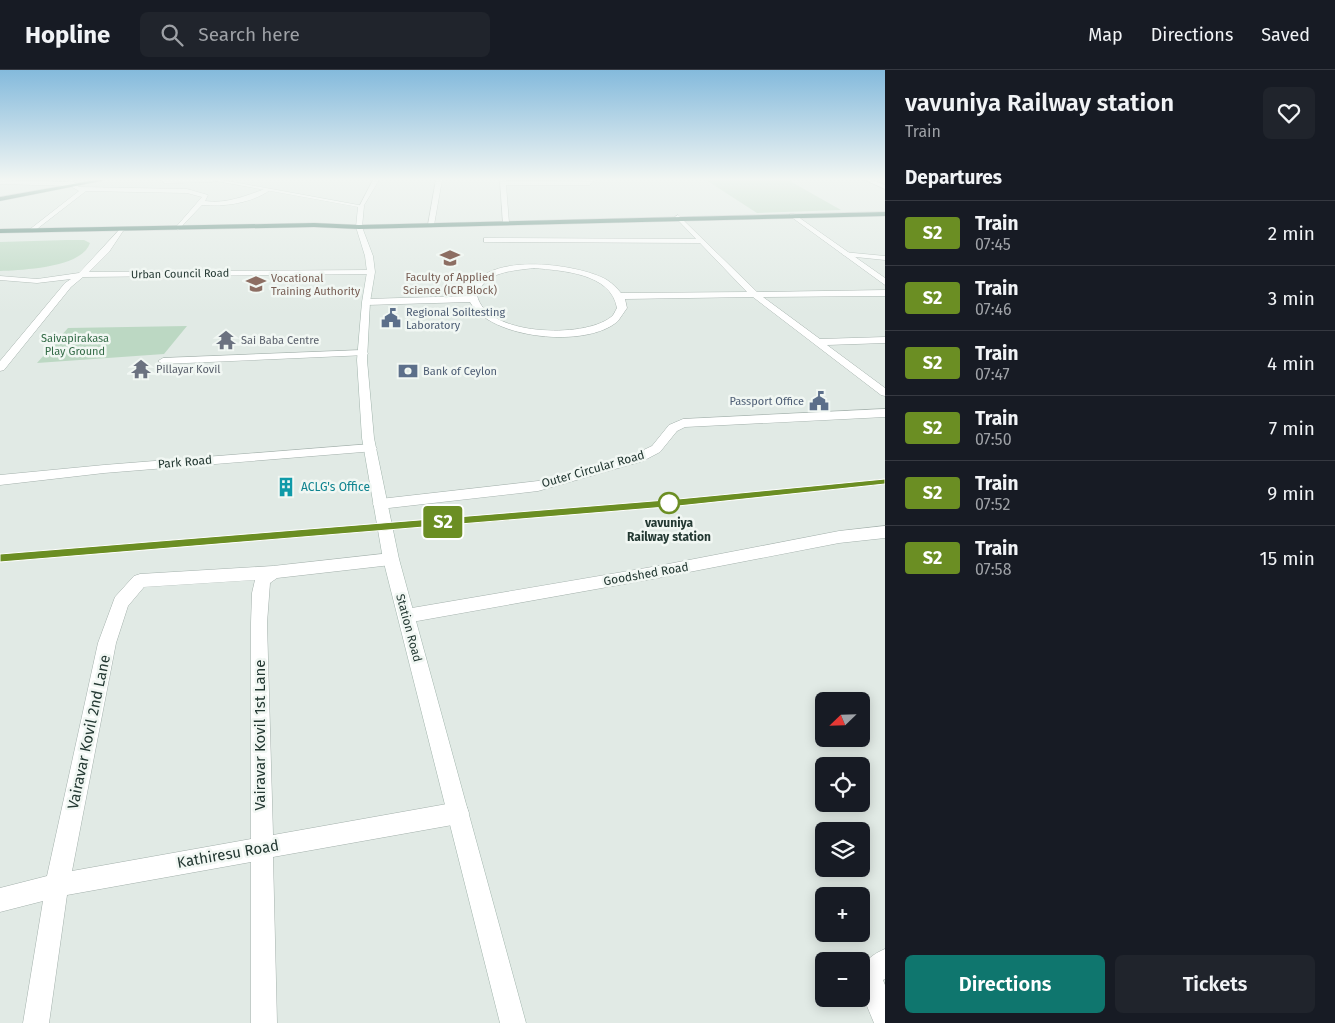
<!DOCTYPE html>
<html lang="en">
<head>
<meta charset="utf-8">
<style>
  :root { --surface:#171b24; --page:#20242c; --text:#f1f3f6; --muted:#9ea1a6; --line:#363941; --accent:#0f766e }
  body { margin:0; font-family:"Fira Sans",sans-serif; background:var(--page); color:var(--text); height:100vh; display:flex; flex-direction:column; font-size:19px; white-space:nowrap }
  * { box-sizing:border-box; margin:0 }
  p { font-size:16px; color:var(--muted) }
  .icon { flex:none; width:28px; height:28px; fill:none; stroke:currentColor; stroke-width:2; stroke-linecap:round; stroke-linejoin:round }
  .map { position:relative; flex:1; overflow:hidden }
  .side { display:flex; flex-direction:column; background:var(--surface); width:450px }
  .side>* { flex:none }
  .badge { padding:0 10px; border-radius:4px; font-size:18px; line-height:32px }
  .needle { width:32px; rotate:247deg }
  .controls { position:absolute; left:815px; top:622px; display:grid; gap:10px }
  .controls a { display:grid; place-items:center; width:55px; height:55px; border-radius:8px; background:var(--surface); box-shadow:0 2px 12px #0003; font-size:25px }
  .map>.badge { position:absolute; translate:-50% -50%; box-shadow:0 0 0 2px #fff }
  h2 { padding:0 20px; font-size:19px; line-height:45px }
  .round { display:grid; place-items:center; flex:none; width:52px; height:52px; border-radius:8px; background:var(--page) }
  .head { display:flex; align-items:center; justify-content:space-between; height:85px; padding:0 20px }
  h1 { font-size:24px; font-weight:600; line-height:38px }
  .cta { display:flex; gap:10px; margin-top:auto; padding:10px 20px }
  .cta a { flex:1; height:58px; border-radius:8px; background:var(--accent); color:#fff; font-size:20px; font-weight:600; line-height:58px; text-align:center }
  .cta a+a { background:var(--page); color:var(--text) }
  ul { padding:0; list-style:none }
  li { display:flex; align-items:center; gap:15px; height:65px; padding:0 20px; border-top:1px solid var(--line) }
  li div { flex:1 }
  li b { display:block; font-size:19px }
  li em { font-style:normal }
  li .badge { min-width:55px; font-weight:700; text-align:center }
  header { display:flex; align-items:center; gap:30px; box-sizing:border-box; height:70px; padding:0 25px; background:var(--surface); border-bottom:1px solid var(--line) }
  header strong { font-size:24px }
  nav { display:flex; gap:28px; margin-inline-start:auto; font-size:18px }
  .search { width:350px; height:45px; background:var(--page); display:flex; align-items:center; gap:12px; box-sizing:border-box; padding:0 18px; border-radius:8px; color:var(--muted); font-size:19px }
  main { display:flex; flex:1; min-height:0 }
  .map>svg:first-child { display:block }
  .green { fill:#bcd8c3 }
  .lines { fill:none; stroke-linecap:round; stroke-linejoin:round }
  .minor-casing { stroke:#a4b1ac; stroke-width:1 }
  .tertiary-casing { stroke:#a4b1ac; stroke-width:1 }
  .secondary-casing { stroke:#a1b4ac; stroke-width:1 }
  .trunk-casing { stroke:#c1c7c6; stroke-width:1 }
  .minor { fill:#fff; fill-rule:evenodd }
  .tertiary { fill:#fff; fill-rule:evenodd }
  .secondary { fill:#fff; fill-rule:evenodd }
  .trunk { fill:#4e7e71; fill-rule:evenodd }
  .rail { stroke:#5e746d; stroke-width:4; stroke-dasharray:9 5; stroke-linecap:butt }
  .line { fill:#6b8e23; stroke:#fff }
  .stop-dot { fill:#fff; stroke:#6b8e23; stroke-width:2.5 }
  .labels { text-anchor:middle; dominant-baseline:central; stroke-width:5; stroke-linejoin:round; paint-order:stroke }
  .far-street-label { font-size:11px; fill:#233832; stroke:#f1f7f3 }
  .far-education-label { font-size:11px; fill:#785e54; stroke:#f1f7f3 }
  .far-service-label { font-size:11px; fill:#4e5e75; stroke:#f1f7f3; text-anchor:start }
  .far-park-label { font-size:11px; fill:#326a46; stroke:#f1f7f3 }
  .far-worship-label { font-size:11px; fill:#5b616d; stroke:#f1f7f3; text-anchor:start }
  .street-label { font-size:12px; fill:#233832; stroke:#f1f7f3 }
  .culture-label { font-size:12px; fill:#0d838f; stroke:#f1f7f3; text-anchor:start }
  .stop-label { font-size:12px; font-weight:bold; fill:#233832; stroke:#f1f7f3 }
  .near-street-label { font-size:15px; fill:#233832; stroke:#f1f7f3 }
</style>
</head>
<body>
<header>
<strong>Hopline</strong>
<div class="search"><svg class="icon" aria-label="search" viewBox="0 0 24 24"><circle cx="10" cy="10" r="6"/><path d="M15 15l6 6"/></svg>Search here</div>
<nav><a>Map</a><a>Directions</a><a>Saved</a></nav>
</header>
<main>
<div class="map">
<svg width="885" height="953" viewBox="0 0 885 953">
  <rect width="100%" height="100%" fill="#e1eae5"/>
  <!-- green -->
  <path class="green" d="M706,110h82l53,30 -84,3z
    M67,170h17l6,3c-8,25 -68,27 -90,28v-29z
    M187,256l-23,28 -127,9 31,-35z"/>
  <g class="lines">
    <defs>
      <path id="minor" d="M69,110h6l-2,2 6,5 108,2 21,6 -3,6c21,3 40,-5 60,-12l5,1c-18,13 -46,17 -68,15l-24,25 -3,-2 1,-1 26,-30 -15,-4 -101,-2 -53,41h-4v-2l50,-39 -12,-7z
        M162,110h53l-3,2 -48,1z
        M373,110h6l-16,27h-4z
        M436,110h6l-8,45 -3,2 -3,-2z
        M500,110h6v1l88,-1 -4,5h-84l3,38 -3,2 -3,-2z
        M865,110h7l13,5v4z
        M121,158l4,2 -2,1 -14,21 -20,20 282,-2 4,2 -4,2 -288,3 -12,10 -67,83 -4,1v-10l65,-78 6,-4 -34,4 -37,-3v-4l37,3 42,-6z
        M484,168l216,1 4,2 -4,2 -213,-1h-3z
        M843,182l42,4v4l-39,-4 -4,-2z
        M363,280l5,3 -1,2 -204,9 -5,-3 5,-3z
        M371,374l6,4 -2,3 -271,22 -104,12v-10l104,-10z
        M885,456v12l-46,5 -181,35 -252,45 -6,-2 -2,-5 2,-5 6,-2 252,-43 181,-35z
        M391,483l5,2 3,4 -3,4 -5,2 -114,13 -7,5 -3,40 6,212 185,-33 8,3 3,8 -3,8 -8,3 -185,33 4,166h-26v-161l-184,33 -18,128h-26l20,-122 -43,11v-24l47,-12 51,-233 17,-46 19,-21 6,-2 133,-8zM255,510l-3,13 -1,30v216l-179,32 44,-228 12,-37 16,-19z
        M885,879v30l-2,1 2,5v38h-11c-12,-30 -28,-58 11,-74z"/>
      <path id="tertiary" d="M0,110l74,2 3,2 -3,2 -74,-2z
        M790,144h4l91,64v7l-95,-69z
        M678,145l79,77 128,-2v6l-122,1 57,42 65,-2v6l-58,2 58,43v8l-4,-1 -128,-98 -128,2 2,9c-3,4 -6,9 -9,13 -31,28 -128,18 -148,-19l-104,3 -4,-3 4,-3 103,-3c8,-46 109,-33 138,-16 6,4 10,8 14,13l126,-1 -71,-74 -1,-1zM534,198c29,3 77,5 83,40 -2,3 -3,7 -6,9 -27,22 -126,19 -134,-22 8,-24 36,-24 57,-27z
        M885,339v8l-200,10 -8,4 -17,21 -17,9 -105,30 -158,18 -5,-1 -2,-4 2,-4 5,-1 158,-18 95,-26 19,-9 17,-21 14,-6z"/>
      <path id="secondary" d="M211,110h11l142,26 -2,21 11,29 2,16 -5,30 -3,58 7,78 25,121 127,464h-26l-117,-464 -21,-121 -5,-78 5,-58 5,-30 -2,-16 -9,-29 2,-20z"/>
      <path id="trunk" d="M96,110h10l-106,21v-4z
        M885,142v4l-526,13 -45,-2 -314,6v-4l314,-6 45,2z"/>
    </defs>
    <!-- minor casing -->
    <use href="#minor" class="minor-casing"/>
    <!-- tertiary casing -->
    <use href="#tertiary" class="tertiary-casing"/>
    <!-- secondary casing -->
    <use href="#secondary" class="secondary-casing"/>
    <!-- trunk casing -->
    <use href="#trunk" class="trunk-casing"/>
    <!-- minor -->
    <use href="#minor" class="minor"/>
    <!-- tertiary -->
    <use href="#tertiary" class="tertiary"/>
    <!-- secondary -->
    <use href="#secondary" class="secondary"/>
    <!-- trunk -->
    <use href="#trunk" class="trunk"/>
    <!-- rail -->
    <path class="rail" d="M0,488l678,-55 207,-21"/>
  </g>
  <!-- sky -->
  <linearGradient id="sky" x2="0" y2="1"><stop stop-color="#84badc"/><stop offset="0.45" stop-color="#f2f6f3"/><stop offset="1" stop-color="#f2f6f3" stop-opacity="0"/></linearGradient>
  <rect width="885" height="243" fill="url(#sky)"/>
  <!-- line -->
  <path class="line" d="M885,409v5l-207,22 -678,56v-8l678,-55z"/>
  <!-- icons -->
  <defs>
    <symbol id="university-bare" viewBox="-9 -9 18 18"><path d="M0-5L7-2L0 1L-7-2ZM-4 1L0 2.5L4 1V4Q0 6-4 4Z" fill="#8d6e63" stroke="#f1f7f3" stroke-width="2.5" paint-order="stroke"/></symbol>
    <symbol id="civic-bare" viewBox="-9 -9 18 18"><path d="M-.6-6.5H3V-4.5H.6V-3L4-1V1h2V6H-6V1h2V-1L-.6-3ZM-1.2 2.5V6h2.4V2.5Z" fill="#5c6f8a" stroke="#f1f7f3" stroke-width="2.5" paint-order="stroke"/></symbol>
    <symbol id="temple-bare" viewBox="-9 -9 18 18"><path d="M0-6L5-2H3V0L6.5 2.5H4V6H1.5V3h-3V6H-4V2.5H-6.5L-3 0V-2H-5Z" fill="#6b7280" stroke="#f1f7f3" stroke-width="2.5" paint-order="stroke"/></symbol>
    <symbol id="bank-bare" viewBox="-9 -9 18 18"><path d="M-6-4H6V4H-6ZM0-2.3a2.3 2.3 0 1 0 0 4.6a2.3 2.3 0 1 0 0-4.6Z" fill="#5c6f8a" stroke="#f1f7f3" stroke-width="2.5" paint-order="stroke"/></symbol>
    <symbol id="building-bare" viewBox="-9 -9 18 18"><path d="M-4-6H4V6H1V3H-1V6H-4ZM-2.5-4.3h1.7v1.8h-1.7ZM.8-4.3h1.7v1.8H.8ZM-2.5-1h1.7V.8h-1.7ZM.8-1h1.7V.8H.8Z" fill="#0f9aa8" stroke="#f1f7f3" stroke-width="2.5" paint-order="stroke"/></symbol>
  </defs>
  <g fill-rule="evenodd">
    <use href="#university-bare" x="436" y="174" width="28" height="28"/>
    <use href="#university-bare" x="242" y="200" width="28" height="28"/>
    <use href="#civic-bare" x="377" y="234" width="28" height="28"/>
    <use href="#temple-bare" x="212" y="256" width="28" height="28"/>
    <use href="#temple-bare" x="127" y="285" width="28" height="28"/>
    <use href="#bank-bare" x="394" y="287" width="28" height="28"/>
    <use href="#civic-bare" x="805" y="317" width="28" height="28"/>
    <use href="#building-bare" x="272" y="403" width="28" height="28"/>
  </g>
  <!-- markers -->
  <circle class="stop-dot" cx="669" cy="433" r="10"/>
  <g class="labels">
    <!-- far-street labels -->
    <g class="far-street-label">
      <text transform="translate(180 204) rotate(-1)">Urban Council Road</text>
    </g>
    <!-- far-education labels -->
    <g class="far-education-label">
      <text x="450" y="207">Faculty of Applied<tspan x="450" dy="13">Science (ICR Block)</tspan></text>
      <text x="271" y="208" text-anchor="start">Vocational<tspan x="271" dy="13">Training Authority</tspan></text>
    </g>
    <!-- far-service labels -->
    <g class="far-service-label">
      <text x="406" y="242">Regional Soiltesting<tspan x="406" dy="13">Laboratory</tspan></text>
      <text x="423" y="301">Bank of Ceylon</text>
      <text x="804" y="331" text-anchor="end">Passport Office</text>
    </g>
    <!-- far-park labels -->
    <g class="far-park-label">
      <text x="75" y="268">Saivapirakasa<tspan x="75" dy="13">Play Ground</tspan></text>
    </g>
    <!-- far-worship labels -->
    <g class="far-worship-label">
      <text x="241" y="270">Sai Baba Centre</text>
      <text x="156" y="299">Pillayar Kovil</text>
    </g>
    <!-- street labels -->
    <g class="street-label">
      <text transform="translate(185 392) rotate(-5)">Park Road</text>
      <text transform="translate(593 399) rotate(-16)">Outer Circular Road</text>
      <text transform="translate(646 504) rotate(-10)">Goodshed Road</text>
      <text transform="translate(409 558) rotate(75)">Station Road</text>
    </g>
    <!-- culture labels -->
    <g class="culture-label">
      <text x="301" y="417">ACLG's Office</text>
    </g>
    <!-- stop labels -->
    <g class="stop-label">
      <text x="669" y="453">vavuniya<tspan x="669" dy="14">Railway station</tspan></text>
    </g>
    <!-- near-street labels -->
    <g class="near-street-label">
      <text transform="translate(89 662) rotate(-78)">Vairavar Kovil 2nd Lane</text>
      <text transform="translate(260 665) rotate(-90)">Vairavar Kovil 1st Lane</text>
      <text transform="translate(228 784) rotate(-10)">Kathiresu Road</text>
    </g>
  </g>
</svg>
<div class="controls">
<a><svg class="needle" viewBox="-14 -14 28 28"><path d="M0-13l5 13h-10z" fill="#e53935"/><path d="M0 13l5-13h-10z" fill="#9ea1a6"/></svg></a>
<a><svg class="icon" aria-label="locate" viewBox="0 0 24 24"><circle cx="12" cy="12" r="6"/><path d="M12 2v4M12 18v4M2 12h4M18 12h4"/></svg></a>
<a><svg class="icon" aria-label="layers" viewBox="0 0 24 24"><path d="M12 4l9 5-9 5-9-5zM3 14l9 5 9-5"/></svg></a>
<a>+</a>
<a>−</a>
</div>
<b class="badge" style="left:443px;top:452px;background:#6b8e23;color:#fff">S2</b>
</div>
<section class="side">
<div class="head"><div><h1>vavuniya Railway station</h1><p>Train</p></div><a class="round"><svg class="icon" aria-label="heart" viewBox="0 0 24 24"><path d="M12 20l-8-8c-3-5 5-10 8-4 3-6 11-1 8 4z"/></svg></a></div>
<h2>Departures</h2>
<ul>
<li><span class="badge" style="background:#6b8e23;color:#fff">S2</span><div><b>Train</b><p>07:45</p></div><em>2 min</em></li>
<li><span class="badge" style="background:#6b8e23;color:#fff">S2</span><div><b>Train</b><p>07:46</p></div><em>3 min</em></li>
<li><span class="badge" style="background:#6b8e23;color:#fff">S2</span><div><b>Train</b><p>07:47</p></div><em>4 min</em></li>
<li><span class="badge" style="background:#6b8e23;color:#fff">S2</span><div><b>Train</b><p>07:50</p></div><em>7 min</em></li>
<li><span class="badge" style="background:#6b8e23;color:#fff">S2</span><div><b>Train</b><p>07:52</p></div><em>9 min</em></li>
<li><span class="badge" style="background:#6b8e23;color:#fff">S2</span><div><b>Train</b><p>07:58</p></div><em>15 min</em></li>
</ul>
<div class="cta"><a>Directions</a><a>Tickets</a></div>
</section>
</main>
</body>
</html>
